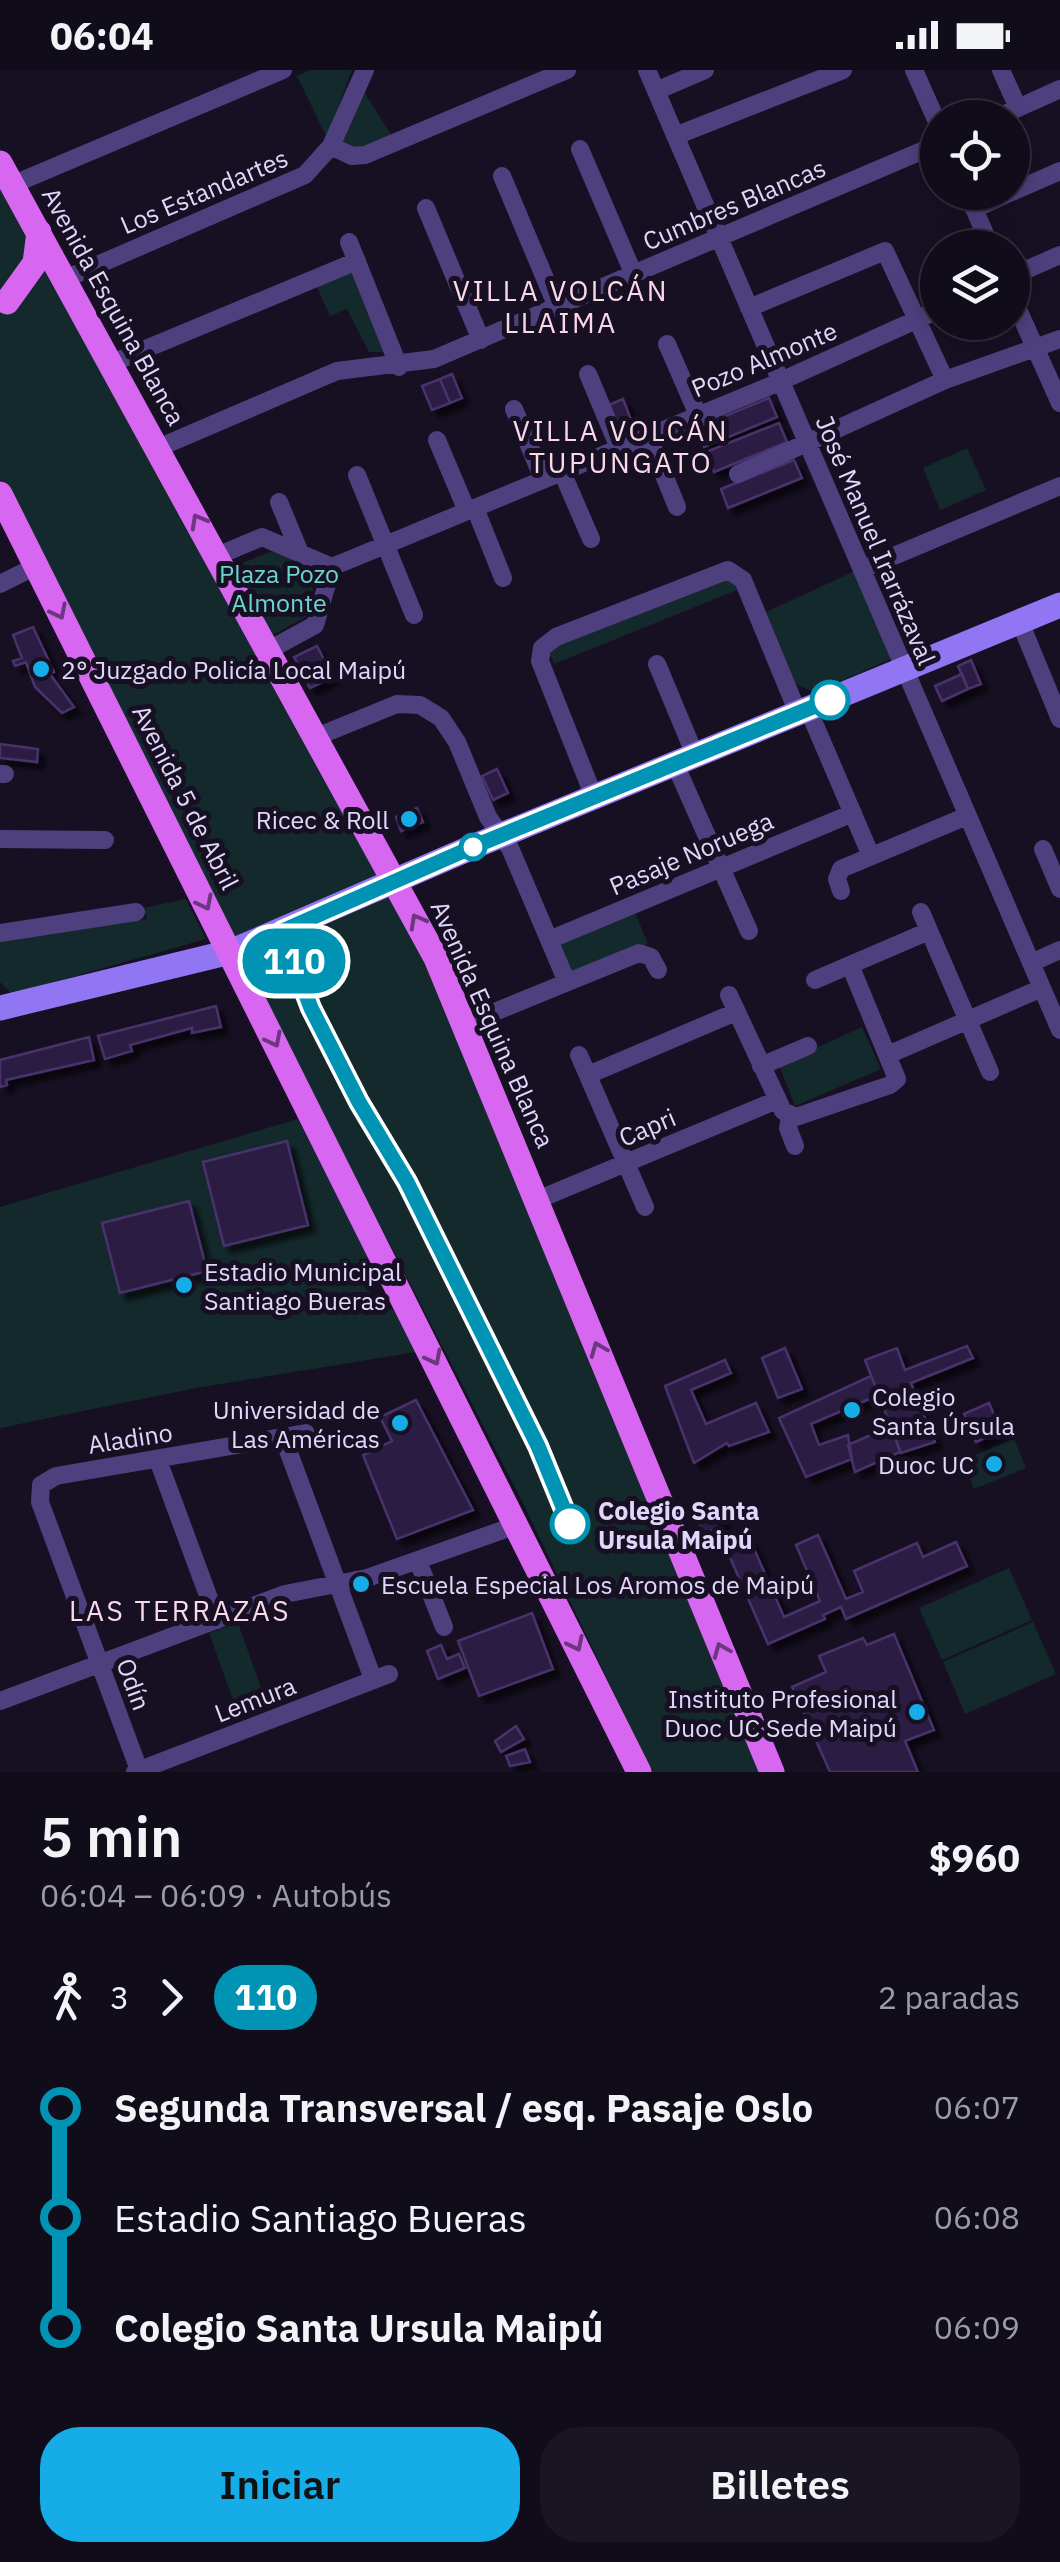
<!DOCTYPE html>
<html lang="es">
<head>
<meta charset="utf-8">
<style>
  :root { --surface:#110c1a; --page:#1a1523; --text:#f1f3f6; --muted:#9c9ba2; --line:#302c39; --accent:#15ace8 }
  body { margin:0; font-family:"IBM Plex Sans",sans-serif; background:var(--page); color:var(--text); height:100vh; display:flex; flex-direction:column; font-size:38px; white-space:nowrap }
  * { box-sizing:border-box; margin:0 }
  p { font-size:32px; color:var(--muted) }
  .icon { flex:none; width:55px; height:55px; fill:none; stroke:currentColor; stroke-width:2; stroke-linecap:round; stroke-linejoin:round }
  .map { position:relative; height:1702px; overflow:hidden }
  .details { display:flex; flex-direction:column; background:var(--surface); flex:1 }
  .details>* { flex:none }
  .badge { padding:0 20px; border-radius:32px; font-size:35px; line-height:65px }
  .buttons { position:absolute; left:920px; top:30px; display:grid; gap:20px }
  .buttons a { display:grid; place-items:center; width:110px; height:110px; border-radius:50%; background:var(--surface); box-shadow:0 5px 25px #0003,0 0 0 2px var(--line); font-size:50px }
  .map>.badge { position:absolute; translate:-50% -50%; box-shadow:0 0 0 5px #fff }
  .legs { display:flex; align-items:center; gap:15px; height:110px; padding:0 40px; font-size:32px }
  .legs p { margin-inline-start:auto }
  .head { display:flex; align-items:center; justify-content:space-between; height:170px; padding:0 40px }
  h1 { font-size:55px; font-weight:600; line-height:75px }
  .cta { display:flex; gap:20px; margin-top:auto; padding:20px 40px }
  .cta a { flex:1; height:115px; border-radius:40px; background:var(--accent); color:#111; font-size:40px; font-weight:600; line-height:115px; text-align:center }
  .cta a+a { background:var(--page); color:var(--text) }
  ul { padding:0 40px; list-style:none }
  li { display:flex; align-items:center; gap:35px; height:110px; font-size:38px }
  li i { display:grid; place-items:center; width:15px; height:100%; margin:0 12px; background:currentColor }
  li i::after { content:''; width:25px; height:25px; margin:-12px; border:8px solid; border-radius:50%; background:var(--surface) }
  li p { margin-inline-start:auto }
  li:first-child i { background:linear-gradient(#0000 50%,currentColor 0) }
  li:last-child i { background:linear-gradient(currentColor 50%,#0000 0) }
  .status { display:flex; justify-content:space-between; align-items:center; height:70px; padding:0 50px; background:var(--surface); direction:ltr }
  .status svg { height:28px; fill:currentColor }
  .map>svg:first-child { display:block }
  .green { fill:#14292c }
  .building { fill:#2c1e42; stroke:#49326c; stroke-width:2.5; filter:url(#shadow) }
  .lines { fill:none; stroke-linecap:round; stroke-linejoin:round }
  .street { stroke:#4e407e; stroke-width:18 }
  .secondary { stroke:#9076f3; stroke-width:25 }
  .primary { stroke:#d767f1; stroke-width:25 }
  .oneway { stroke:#6d3780 }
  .line-1-casing { stroke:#fff; stroke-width:22 }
  .line-1 { stroke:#0093b3; stroke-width:15 }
  .poi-dot { fill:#15ace8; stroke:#171023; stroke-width:4 }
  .stop-1-dot { fill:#fff; stroke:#0093b3; stroke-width:5 }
  .labels { text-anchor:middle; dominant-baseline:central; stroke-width:10; stroke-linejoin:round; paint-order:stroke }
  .street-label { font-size:25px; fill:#e1d6fb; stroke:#171023 }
  .park-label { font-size:25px; fill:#69d5ce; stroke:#171023 }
  .poi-label { font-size:25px; fill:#e1d6fb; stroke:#171023; text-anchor:start }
  .stop-label { font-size:25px; font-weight:bold; fill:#e1d6fb; stroke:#171023; text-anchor:start }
  .neighbourhood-label { font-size:28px; letter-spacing:2.5px; fill:#fbd8e8; stroke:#171023 }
</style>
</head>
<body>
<div class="status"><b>06:04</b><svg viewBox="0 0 49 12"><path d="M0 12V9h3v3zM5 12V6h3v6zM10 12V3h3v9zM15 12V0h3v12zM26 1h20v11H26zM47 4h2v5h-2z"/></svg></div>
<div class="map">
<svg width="1060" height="1702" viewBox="0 0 1060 1702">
  <defs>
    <filter id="shadow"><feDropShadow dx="7" dy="7" stdDeviation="2.5" flood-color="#0009"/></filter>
  </defs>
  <rect width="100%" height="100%" fill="#171023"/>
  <!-- green -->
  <path class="green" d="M311,0h41l-25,68 -30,-62z
    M364,22l28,44 -37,13 -15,-5z
    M0,107l429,787 333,808h-110l-129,-269 -485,-943 -38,-82z
    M354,198l36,84h-21l-22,-43 -17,7 -14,-31z
    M967,378l19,42 -46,20 -17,-42z
    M275,480l43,18 -12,49 -37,20 -37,-70z
    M857,500l37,88 -80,34 -21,-9 -29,-70z
    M719,507l14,2 4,11 -183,74 -4,-10 10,-10z
    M186,829l20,40 -194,55 -12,-12v-41l147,-22 -4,-11z
    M634,840l14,34 -74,31 -14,-33z
    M862,957l19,42 -86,37 -16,-41z
    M298,1049l75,144 -11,4 12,37 22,7 20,41 -220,36 -196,40v-221z
    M1014,1369l12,29 -52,21 -12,-29z
    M1009,1498l23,52 -90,40 -23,-52z
    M1033,1552l23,52 -91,40 -22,-52z
    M238,1553l30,84 -29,10 -30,-84z"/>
  <!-- building -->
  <path class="building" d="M452,304l10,24 -12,5 -10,-24z
    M440,309l10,24 -18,7 -10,-24z
    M167,321l9,17 -12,7 -9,-18z
    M769,328l8,19 -73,30 -8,-19z
    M623,329l7,18 -13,6 -8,-18z
    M779,353l8,19 -73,30 -8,-20z
    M794,390l8,18 -74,30 -7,-19z
    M33,557l21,45 -4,2 24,33 -12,6 -27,-26 -9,-25 -11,4 -2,-5 9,-3 -9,-23z
    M317,576l16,31 -23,11 -16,-31z
    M971,590l10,24 -13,5 -10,-23z
    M962,604l6,15 -26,12 -7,-15z
    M0,674l38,5 -1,13 -37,-4z
    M497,699l11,24 -15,7 -11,-24z
    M417,738l6,14 -22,9 -5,-14z
    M216,936l5,21 -29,6v-5l-62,17 2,6 -27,8 -7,-23z
    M89,967l5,23 -88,20 1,5 -7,2v-27z
    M287,1071l21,84 -84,21 -21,-84z
    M189,1131l18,70 -87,22 -18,-70z
    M967,1276l6,12 -62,25 24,59 -34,11 -36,-93 32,-12 8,22z
    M785,1278l17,41 -24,9 -16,-40z
    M725,1290l6,13 -40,17 15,34 50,-21 13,29 -40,14 -2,-3 -33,20 -29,-77z
    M871,1306l8,19 -68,29 8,21 29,-10 4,24 -46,18 -27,-59z
    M416,1330l57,110 -76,29 -34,-84 29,-14 -12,-24z
    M989,1333l12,28 -25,11 -12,-28z
    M891,1356l9,26 -45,20 -7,-27z
    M716,1437l7,14 -18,15 -9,-20z
    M748,1465l36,82 36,-16 -24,-56 22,-10 28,64 17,-7 -9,-21 63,-28 6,14 33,-15 11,24 -121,53 -5,-12 -18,8 2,4 -57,25 -43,-98z
    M532,1543l21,56 -74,27 -21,-55z
    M894,1564l40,96 -29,11 13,31h-88l-38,-85 34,-15 -7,-16 44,-18 4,7z
    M441,1575l6,14 12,-5 6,14 -27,11 -11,-28z
    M516,1656l8,13 -23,13 -6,-11z
    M525,1679l5,13 -20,4 -4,-10z"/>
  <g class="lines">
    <!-- street -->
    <path class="street" d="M647,0l413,960
      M914,0l24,54
      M1001,0l17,38
      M656,21l49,-21
      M996,48l64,-29
      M675,66l168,-66
      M331,76l21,10 13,-1 202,-85
      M580,79l54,126
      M502,106l55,131
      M14,114l269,-114
      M967,122l24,56
      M1012,122l48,-21
      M426,138l55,132
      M974,139l37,-17
      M349,172l50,125
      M1012,206l48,-21
      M65,209l240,-104 26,-29 34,-76
      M1012,226l48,107
      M749,238l136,-57 60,129
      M667,274l31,71
      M112,293l245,-102
      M588,304l31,74
      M514,339l29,70
      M648,366l29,71
      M437,370l30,71
      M158,378l179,-77 97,-12 504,-215
      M562,402l29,67
      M738,404l207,-94 115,-41
      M357,405l57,140
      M279,432l21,51
      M475,438l28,70
      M217,486l45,-19 70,30 438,-181 168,-76
      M863,499l197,-83
      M0,514l36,-18
      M1020,552l40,97
      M269,580l46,-25 17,-58
      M657,594l38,91
      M808,639l63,147
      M316,667l81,-33 23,1 21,13 16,24 31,75 22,31 57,134
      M675,694l74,167
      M0,704h5
      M594,727l-54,-136 2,-13 14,-11 172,-67 15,10 55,133
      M0,769l105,1
      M1043,779l17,40
      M841,821l-4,-12 4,-10 126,-53
      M921,842l69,160
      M0,863l136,-21
      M549,870l304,-127
      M1031,893l29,-13
      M815,910l114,-49
      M729,925l54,116 13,6 94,-32 7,-6 -47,-114
      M465,954l174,-71 12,4 7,13
      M890,984l152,-66
      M579,985l66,152
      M761,996l47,-20
      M588,1005l148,-63
      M790,1047l-2,11 7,18
      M537,1130l240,-100
      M283,1367l90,242
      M158,1390l59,160
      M418,1491l26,66
      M0,1631l285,-107 82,-16 150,-53
      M139,1700l-99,-268 1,-17 15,-9 250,-43
      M135,1702l254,-98"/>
    <!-- secondary -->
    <path class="secondary" d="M0,938l230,-56 245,-106 585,-241"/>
    <!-- primary -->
    <path class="primary" d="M0,93l436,795 336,814
      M7,232l28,-39 4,-31
      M0,424l639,1278"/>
  </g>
  <!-- one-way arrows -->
  <defs><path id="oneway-chevron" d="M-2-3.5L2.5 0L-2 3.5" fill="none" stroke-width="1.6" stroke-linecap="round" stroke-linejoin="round" transform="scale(2.5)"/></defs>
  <g class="oneway">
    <use href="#oneway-chevron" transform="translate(198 451) rotate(-119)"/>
    <use href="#oneway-chevron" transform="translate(59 542) rotate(63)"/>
    <use href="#oneway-chevron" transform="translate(205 833) rotate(63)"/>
    <use href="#oneway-chevron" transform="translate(417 851) rotate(-119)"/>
    <use href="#oneway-chevron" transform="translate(274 970) rotate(63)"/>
    <use href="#oneway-chevron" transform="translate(598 1279) rotate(-112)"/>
    <use href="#oneway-chevron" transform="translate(434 1288) rotate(63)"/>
    <use href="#oneway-chevron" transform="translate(576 1574) rotate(64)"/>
    <use href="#oneway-chevron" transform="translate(721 1580) rotate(-112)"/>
  </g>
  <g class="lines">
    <defs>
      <path id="line-1" d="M570,1454l-32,-78 -131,-264 -48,-80 -48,-94 -29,-77 193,-85 355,-146"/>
    </defs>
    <!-- line-1 casing -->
    <use href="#line-1" class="line-1-casing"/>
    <!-- line-1 -->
    <use href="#line-1" class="line-1"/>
  </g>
  <!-- markers -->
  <g class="poi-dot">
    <circle cx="41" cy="599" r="10"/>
    <circle cx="409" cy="749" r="10"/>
    <circle cx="184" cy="1215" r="10"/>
    <circle cx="852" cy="1340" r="10"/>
    <circle cx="400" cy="1353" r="10"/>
    <circle cx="994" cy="1394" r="10"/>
    <circle cx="361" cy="1514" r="10"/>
    <circle cx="917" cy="1642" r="10"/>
  </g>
  <g class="stop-1-dot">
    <circle cx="830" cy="630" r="18"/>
    <circle cx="473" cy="777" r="12"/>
    <circle cx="570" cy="1454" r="18"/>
  </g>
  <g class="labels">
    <!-- street labels -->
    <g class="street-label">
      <text transform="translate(204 121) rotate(-23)">Los Estandartes</text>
      <text transform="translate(734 134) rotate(-23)">Cumbres Blancas</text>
      <text transform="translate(114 236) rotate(61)">Avenida Esquina Blanca</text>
      <text transform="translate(764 289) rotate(-23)">Pozo Almonte</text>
      <text transform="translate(876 470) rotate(67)">José Manuel Irarrázaval</text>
      <text transform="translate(186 727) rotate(63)">Avenida 5 de Abril</text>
      <text transform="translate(691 783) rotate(-23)">Pasaje Noruega</text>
      <text transform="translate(493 954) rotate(66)">Avenida Esquina Blanca</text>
      <text transform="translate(647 1057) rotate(-23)">Capri</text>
      <text transform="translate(130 1368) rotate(-9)">Aladino</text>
      <text transform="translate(134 1614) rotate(70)">Odín</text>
      <text transform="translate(255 1629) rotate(-21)">Lemura</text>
    </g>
    <!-- park labels -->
    <g class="park-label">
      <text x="279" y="503">Plaza Pozo<tspan x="279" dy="29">Almonte</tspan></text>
    </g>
    <!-- poi labels -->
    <g class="poi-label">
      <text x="61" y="599">2° Juzgado Policía Local Maipú</text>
      <text x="389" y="749" text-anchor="end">Ricec &amp; Roll</text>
      <text x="204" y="1201">Estadio Municipal<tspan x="204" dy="29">Santiago Bueras</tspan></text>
      <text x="872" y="1326">Colegio<tspan x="872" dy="29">Santa Úrsula</tspan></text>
      <text x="380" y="1339" text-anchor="end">Universidad de<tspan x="380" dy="29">Las Américas</tspan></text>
      <text x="974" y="1394" text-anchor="end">Duoc UC</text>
      <text x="381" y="1514">Escuela Especial Los Aromos de Maipú</text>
      <text x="897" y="1628" text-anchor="end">Instituto Profesional<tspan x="897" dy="29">Duoc UC Sede Maipú</tspan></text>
    </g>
    <!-- stop labels -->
    <g class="stop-label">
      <text x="598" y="1440">Colegio Santa<tspan x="598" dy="29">Ursula Maipú</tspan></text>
    </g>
    <!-- neighbourhood labels -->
    <g class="neighbourhood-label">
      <text x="561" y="220">VILLA VOLCÁN<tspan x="561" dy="32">LLAIMA</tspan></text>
      <text x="621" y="360">VILLA VOLCÁN<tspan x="621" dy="32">TUPUNGATO</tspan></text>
      <text x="180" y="1540">LAS TERRAZAS</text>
    </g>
  </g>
</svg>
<div class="buttons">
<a><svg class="icon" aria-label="locate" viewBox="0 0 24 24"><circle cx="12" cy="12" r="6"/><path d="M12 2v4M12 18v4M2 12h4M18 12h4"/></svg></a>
<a><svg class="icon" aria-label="layers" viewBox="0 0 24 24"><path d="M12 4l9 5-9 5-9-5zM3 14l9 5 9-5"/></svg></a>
</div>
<b class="badge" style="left:294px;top:891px;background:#0093b3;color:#fff">110</b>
</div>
<section class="details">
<div class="head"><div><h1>5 min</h1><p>06:04 – 06:09 · Autobús</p></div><b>$960</b></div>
<div class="legs"><svg class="icon" aria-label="walk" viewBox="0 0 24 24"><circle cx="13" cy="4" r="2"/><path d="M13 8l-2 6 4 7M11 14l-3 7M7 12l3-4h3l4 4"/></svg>3<svg class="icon" aria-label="forward" viewBox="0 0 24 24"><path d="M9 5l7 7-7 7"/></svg><b class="badge" style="background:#0093b3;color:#fff">110</b><p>2 paradas</p></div>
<ul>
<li><i style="color:#0093b3"></i><b>Segunda Transversal / esq. Pasaje Oslo</b><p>06:07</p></li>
<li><i style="color:#0093b3"></i><span>Estadio Santiago Bueras</span><p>06:08</p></li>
<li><i style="color:#0093b3"></i><b>Colegio Santa Ursula Maipú</b><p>06:09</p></li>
</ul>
<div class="cta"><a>Iniciar</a><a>Billetes</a></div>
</section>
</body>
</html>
